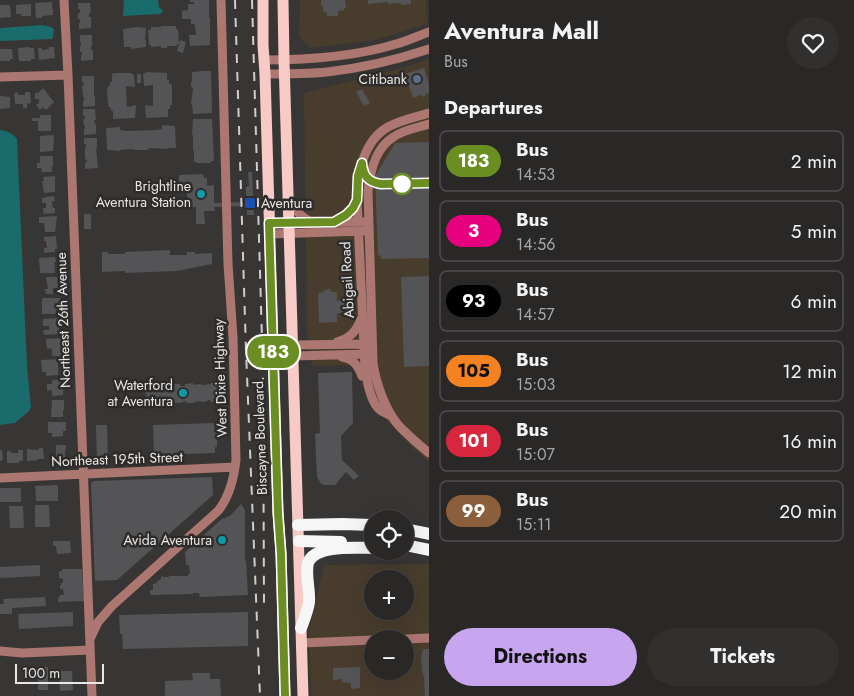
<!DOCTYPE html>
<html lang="en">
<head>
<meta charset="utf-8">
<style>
  :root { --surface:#2a2827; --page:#32302f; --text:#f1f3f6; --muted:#a5a6a7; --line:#464444; --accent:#c7a6ef }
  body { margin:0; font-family:Jost,sans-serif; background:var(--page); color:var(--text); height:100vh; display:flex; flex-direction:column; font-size:19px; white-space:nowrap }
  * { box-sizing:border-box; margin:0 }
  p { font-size:16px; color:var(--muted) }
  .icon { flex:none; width:28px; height:28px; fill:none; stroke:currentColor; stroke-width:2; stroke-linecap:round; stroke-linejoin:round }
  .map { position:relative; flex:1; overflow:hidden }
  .details { display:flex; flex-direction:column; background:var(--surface); width:425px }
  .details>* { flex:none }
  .badge { padding:0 10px; border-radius:16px; font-size:18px; line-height:32px }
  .buttons { position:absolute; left:364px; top:510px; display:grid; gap:10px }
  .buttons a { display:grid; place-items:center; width:50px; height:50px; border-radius:50%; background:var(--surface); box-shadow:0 5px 20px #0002,0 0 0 1px var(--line); font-size:25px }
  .scale { position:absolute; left:15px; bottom:12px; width:89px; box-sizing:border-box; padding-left:5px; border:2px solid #e8e7e5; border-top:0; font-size:14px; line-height:18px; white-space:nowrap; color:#e8e7e5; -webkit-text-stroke:4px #2e2c2a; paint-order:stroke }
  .map>.badge { position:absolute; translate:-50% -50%; box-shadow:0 0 0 2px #fff }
  h2 { padding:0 15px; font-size:19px; line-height:45px }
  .round { display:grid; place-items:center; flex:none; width:52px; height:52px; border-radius:26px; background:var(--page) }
  .head { display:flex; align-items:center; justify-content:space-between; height:85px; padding:0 15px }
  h1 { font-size:24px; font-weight:700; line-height:38px }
  .action { display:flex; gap:10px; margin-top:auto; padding:10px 15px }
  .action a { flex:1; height:58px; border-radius:30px; background:var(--accent); color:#111; font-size:20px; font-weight:700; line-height:58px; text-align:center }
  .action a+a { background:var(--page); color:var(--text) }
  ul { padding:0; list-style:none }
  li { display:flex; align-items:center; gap:15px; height:62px; margin:0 10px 8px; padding:0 5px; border:2px solid var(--line); border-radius:8px }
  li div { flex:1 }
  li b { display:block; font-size:19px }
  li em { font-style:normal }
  li .badge { min-width:55px; font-weight:700; text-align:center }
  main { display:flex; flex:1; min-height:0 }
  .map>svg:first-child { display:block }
  .commercial { fill:#483c2d; fill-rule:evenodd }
  .water { fill:#196b6c }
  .building { fill:#545356 }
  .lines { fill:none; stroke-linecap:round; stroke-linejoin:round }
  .minor { stroke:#ad7771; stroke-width:9 }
  .major { stroke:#f7cac5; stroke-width:11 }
  .highway { stroke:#f6f6f6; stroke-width:12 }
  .rail { stroke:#cecdcb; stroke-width:2; stroke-dasharray:9 9; stroke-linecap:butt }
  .line-casing { stroke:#fff; stroke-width:11 }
  .line { stroke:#6b8e23; stroke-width:8 }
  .service-dot { fill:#5c6f8a; stroke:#2e2c2a; stroke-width:2 }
  .stop-dot { fill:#fff; stroke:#6b8e23; stroke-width:2.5 }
  .culture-dot { fill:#0f9aa8; stroke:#2e2c2a; stroke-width:2 }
  .transit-dot { fill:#1a4fb4; stroke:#2e2c2a; stroke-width:2 }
  .labels { text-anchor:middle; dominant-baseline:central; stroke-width:5; stroke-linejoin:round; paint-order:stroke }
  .poi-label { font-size:14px; fill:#e8e7e5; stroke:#2e2c2a; text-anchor:end }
  .street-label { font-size:14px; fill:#e8e7e5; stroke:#2e2c2a }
</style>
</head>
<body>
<main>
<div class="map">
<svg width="429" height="696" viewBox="0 0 429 696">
  <rect width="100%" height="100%" fill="#383634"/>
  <!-- commercial -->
  <path class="commercial" d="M300,0h126l1,24 -52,16 -65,8 -11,-11z
    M429,59v403l-13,-11 -47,-49 -15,-37 -42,1 -5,-36 -3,-237 102,-26z
    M428,564h1v132h-118l-2,-64 15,-67zM372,579h33v32h-33zM372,639h33v32h-33z"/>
  <!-- water -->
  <path class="water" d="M124,0h34l1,7 4,4 -3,3 -37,2z
    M43,25l8,2 3,2 -1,8 -1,2 -52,2v-13z
    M0,130c8,1 12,3 17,9l10,228 4,40 -2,4 -14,12 -15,2z"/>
  <!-- building -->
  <path class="building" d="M190,0h19v18h1v27l-20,1 -1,-11h7l-1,-10 -1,-1h-3v-5h-9v-8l6,-1v-6h6v-2h-4z
    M321,0h24l1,8h-2v2l-6,1v5h-11v-3l-4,-2v-5h-2z
    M368,0h43v4l-10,1v-2l-13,1v-2l-20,2z
    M52,2l1,13 -11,1v2h-6l-1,-15z
    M78,3h12l1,10h-2v4h2v11l-12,1v-6h1v-4h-2v-6h2v-4h-2z
    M31,4v12h-10v-2h-5v-9z
    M0,5h10l1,12 -11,1z
    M161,26h15v3h2l1,15h-2v2h-10v2h-6v-2l-10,1v-2h-2l-1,-15h3v-3h10z
    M137,27l9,1 -1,12h1v7l-15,2v-2h-7l-1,-18z
    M80,35h12v11h-1v4h2v10l-12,1v-6h1v-3h-2v-7h1v-3h-1z
    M180,40l6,2 -3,11 -6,-2z
    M30,47v1h4l1,11h-4v2h-12l-1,-13z
    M49,47h5l1,11 -16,2 -1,-12h4v2l7,-1z
    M0,49h12l1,10h-3v2h-10z
    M424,68l5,16v9l-3,1 -2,3 -3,-2 -8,3 -8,-24z
    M204,71h7l1,42 -19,1 -1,-10h-1l2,-15 -1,-2h-1v-5h1v-10z
    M147,72l20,1v7h2v4h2l1,3v18h-2v4h-2v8l-22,1 -1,-13 8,1v-21l-9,1 -1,-12z
    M114,73h17l3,2 1,12 -9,-1v3l1,18 9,-2 -1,13 -22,1v-8h-2v-4l-2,1 -1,-4 -1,-14 1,-4h2v-4h2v-8z
    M137,74h4v9h-4z
    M82,76h12v20h1v10l-12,1v-6h1v-4h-1l-1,-11h2l-1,-4h-1z
    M43,88l11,14 -8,8 -3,-3 -3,3 -4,-5 3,-2v-4h-4v-6h3z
    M362,89l8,14 -6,3 -8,-14z
    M18,92v3h7v-3h5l1,11 -4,1v4h-4v-4h-8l-1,-11z
    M0,96l10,1v11l-10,1z
    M83,109h12l1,11h-2l1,4h1v10l-12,1v-6h1v-3h-1l-1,-7h2v-3h-2z
    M40,115h11v16h-13v-10h-6v-2l1,-1h7z
    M193,119h19l2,42h-3v2h-14v-1h-3v-11h-1v-16h-1z
    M162,125l13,1 1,22h-8v1l-18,-1 -3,2h-11l-4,-1 -12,1v1l-13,-1 -1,-22 14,-1v3l6,1 30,-1 6,-1z
    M54,135l-1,16 -13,1v-16z
    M84,138h13v10h-1l2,20 -13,1v-6l2,-1 -1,-3h-1v-12h1v-3h-2z
    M429,142v116l-48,1v-4l-3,1 -3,-80 20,-33z
    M40,156h13v10h-1v6h-10l-1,-4h-4v-5h3z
    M248,172h4l2,43h-7v-9l-33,1 1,4h-11l1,13h-9v-17l-9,1v-25h-8v-8l24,-1 1,4h3v8l7,-1v18l32,-1v-15l3,-1z
    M55,176v16l-11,1 -2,-12h2l-1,-4z
    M54,196l1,5h-3l1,7h2v5l-11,1 -1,-6h3v-5h-4v-5h4l-1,-1z
    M84,214h7v15h-7z
    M57,216l-2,16h-10l-1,-9h-5v-6z
    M56,236l1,13h-2v3l-11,1v-5h3l-1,-7h-2v-4z
    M170,250v5h17v-3h8v2l17,-1v11l-35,7 -52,2v-2l-23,1v-20h6v2h17v-2z
    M55,257l1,5h-2l1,7h-1l1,4h-15l-1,-15z
    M429,276v90l-25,1 -3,-90z
    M46,277h11l1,11h-5v6h-7l-1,-5h3z
    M331,289v3h6v9l14,-1 1,13h-15v9l-18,1 -1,-30 6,-1v-2z
    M42,298h18v11h-2v5h-16z
    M58,318l1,16 -15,1 -1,-5h6v-4h-6v-7z
    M63,338l-1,18h-10v-8l-5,1 -1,-10z
    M58,359v16l-12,1v-4h-4l-1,-12z
    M352,372l1,51 -12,13 1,24 17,16 -5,4 -8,-8 -11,13h-10l-4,-1 -4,-7 -2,-43 5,-1 -2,-60z
    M64,379l-1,16 -11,1v-6l-5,1v-7h5v-4z
    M193,383v2l7,-1 4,1 7,-1v-1h11v17l-11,2 -1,-2h-2v1h-3v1l-9,-1v1l-2,1h-7l-1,-2 -6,2 -12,-1v1h-3l-1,-1 -19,1v-7l2,-1v-1h-2l-1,-8 11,-1 3,1v2h2l2,-4h7v3h3l1,-3h7v2h5v-2z
    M52,400h12v10h-1v7h-12z
    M48,422h18v9h-3v5l-11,1v-4h-4z
    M214,423l1,7h2v17h-2v6l-61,2 -1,-30z
    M96,425h11l1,36h-11z
    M56,445h10v4l-1,1v8h-3v2l-8,1v-4h1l1,-2z
    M39,448h4l1,11h-6v1l-11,1v-12l12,1z
    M0,450h2l1,10 -3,1z
    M18,450h5v11h-4v2h-12v-12h4v2h7z
    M212,477l1,18 -96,85 -22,1 -4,-97 2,-3z
    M58,485v16h-22l-1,-15z
    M0,488h21v14h-21z
    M241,504l4,6v51h1l2,34 -48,2 -1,-4h-6v1l-43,1v-5h3v-6l4,-1v-2l3,-1 2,-4h1v1h6v-1h18l3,-3 -1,-8h-3l-1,-13 38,-34 1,1 4,-3 1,1 2,-2z
    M35,505h14l1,22h-15z
    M9,506h14l1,22h-14z
    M53,541h17l1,12 -14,1 -1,-8h-3z
    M40,565v11l-40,2v-11z
    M62,569h20l2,32 -26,1v-5h2v-2h4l-1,-6h-3v-4h1v-2h2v-4l-4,-1v-7h3z
    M45,597l1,9 -34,2v6h-12v-10h4l-1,-5z
    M73,612v14l-54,3 -1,-15z
    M248,612v34l-125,3 -1,-15h-2l-1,-19z
    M423,649h6v47h-4l-1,-19 -2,-6 -1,-14z
    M38,667h10v23h-10z
    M360,667v21l-9,1v-6l-9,-1v-3l-9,1v-12z
    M59,671h13l1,19 -13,1z
    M192,673h18v6h10l1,17h-56v-15l28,-1z"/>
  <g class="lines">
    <!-- minor -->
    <path class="minor" d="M64,0l4,75 24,621
      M264,60c44,0 90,-3 132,-16 11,-3 22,-8 33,-12
      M265,74c21,0 42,0 62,-2 35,-4 69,-12 102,-23
      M0,77l68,-2
      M429,124c-12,4 -27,6 -37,14 -17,11 -22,34 -24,53l5,172c3,21 13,49 27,64 9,9 19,18 29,26
      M288,199c8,12 12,17 24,24
      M335,222c10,-6 17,-11 22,-22
      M269,223l95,-1
      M270,234l94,-3
      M337,342c13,-4 19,-10 24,-23
      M274,349l19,-4 77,-1
      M273,350l20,6 76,-2
      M342,357c12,2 16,9 20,19
      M391,416c-3,-2 -8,-4 -11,-6 -10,-8 -13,-30 -15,-42l-8,-168c0,-25 6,-59 31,-73 12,-7 28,-10 41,-14
      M0,478l235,-11
      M90,639l8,-17 14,-16 106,-95c12,-15 16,-33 18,-51l-3,-123 -5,-73 -7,-264
      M405,639l24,-1
      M302,643l70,-3
      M0,651l22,2 68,-3"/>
    <!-- major -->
    <path class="major" d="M263,0v45l2,29 13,439 3,40 4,143
      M283,0l1,60 19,636"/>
    <!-- highway -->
    <path class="highway" d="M298,525l44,-1 30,1
      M405,529l24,5
      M299,541l42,1
      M405,545l24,5
      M301,628c3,-8 7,-18 8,-26 1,-12 -4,-28 -1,-39 7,-19 49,-15 64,-15"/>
    <!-- rail -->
    <path class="rail" d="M235,0l11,351 14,345
      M252,0l11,374 1,230"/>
  </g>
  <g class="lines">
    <defs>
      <path id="line" d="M285,696l-4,-142 -3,-41 -9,-290 65,-1 12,-7 7,-7 4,-8 1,-24 4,-13c1,13 6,19 19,21l48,-1"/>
    </defs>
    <!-- line casing -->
    <use href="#line" class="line-casing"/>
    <!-- line -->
    <use href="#line" class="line"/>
  </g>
  <!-- markers -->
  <circle class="service-dot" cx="417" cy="79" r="5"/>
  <circle class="stop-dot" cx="402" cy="184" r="10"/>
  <g class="culture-dot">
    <circle cx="201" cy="194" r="5"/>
    <circle cx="183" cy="393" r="5"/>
    <circle cx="222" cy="540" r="5"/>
  </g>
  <rect class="transit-dot" x="244" y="197" width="12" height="12" rx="2.5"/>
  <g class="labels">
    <!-- poi labels -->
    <g class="poi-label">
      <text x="407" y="79">Citibank</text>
      <text x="191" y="186">Brightline<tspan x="191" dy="16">Aventura Station</tspan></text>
      <text x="261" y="203" text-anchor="start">Aventura</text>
      <text x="173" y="385">Waterford<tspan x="173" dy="16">at Aventura</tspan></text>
      <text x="212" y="540">Avida Aventura</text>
    </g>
    <!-- street labels -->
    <g class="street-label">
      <text transform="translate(347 280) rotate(-93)">Abigail Road</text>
      <text transform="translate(63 320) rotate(-92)">Northeast 26th Avenue</text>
      <text transform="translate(220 378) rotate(-92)">West Dixie Highway</text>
      <text transform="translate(260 438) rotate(-92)">Biscayne Boulevard</text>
      <text transform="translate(117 459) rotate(-2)">Northeast 195th Street</text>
    </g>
  </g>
</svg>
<div class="buttons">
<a><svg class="icon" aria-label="locate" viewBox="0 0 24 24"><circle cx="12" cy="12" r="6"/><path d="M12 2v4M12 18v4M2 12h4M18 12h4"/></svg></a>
<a>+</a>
<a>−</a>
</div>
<div class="scale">100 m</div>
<b class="badge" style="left:273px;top:352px;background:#6b8e23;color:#fff">183</b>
</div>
<section class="details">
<div class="head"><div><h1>Aventura Mall</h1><p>Bus</p></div><a class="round"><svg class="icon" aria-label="heart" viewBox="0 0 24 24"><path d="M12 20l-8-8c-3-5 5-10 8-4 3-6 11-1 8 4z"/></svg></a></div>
<h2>Departures</h2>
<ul>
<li><span class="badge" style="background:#6b8e23;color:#fff">183</span><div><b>Bus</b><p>14:53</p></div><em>2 min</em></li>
<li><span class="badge" style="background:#e6007e;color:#fff">3</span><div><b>Bus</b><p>14:56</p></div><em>5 min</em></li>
<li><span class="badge" style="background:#000;color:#fff">93</span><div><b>Bus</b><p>14:57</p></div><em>6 min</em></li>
<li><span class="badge" style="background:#f58220;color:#111">105</span><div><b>Bus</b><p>15:03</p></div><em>12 min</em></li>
<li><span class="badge" style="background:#d7263d;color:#fff">101</span><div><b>Bus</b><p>15:07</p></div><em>16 min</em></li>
<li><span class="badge" style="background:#8b5e3c;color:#fff">99</span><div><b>Bus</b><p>15:11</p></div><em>20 min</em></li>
</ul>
<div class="action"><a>Directions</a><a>Tickets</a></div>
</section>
</main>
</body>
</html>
